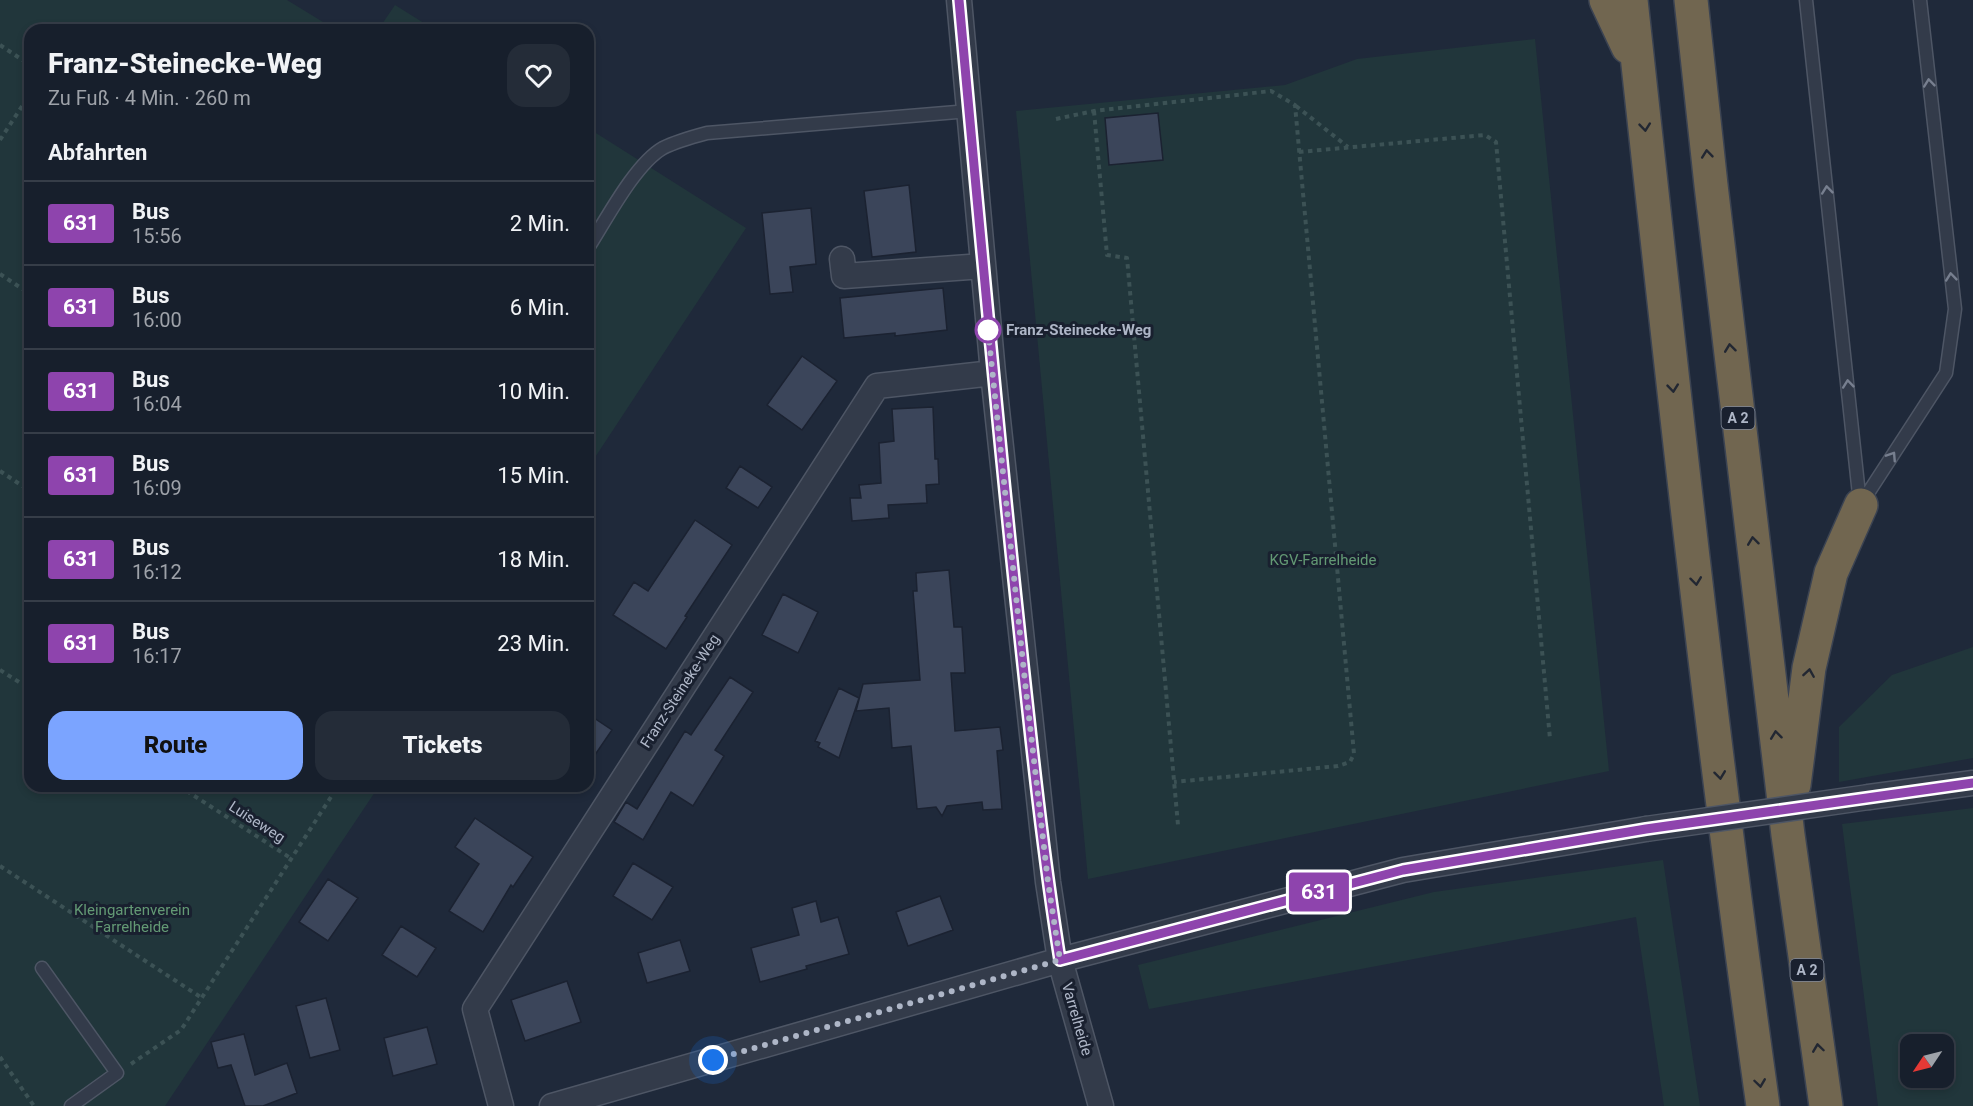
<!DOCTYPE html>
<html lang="de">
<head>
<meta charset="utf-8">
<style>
  :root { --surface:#171f2c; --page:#242c38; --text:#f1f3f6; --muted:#9ea2a9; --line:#363d48; --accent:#7ba4ff }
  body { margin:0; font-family:Roboto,sans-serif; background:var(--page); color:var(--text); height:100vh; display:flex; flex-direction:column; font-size:22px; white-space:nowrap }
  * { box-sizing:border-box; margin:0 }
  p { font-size:20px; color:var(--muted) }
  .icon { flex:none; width:33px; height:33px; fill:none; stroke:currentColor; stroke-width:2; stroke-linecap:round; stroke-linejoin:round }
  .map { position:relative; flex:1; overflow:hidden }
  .sheet { position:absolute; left:24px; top:24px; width:570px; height:768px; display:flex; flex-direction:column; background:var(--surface); border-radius:18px; box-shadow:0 3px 9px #0003,0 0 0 2px var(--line) }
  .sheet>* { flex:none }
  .badge { padding:0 12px; border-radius:4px; font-size:21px; line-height:39px }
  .needle { width:39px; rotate:235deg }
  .tools { position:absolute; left:1900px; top:1034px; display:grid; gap:12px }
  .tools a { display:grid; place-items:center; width:54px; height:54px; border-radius:12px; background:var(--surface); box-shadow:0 3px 9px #0003,0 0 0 2px var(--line); font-size:30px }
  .you { position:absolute; width:30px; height:30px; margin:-15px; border:4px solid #fff; border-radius:50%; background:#1a73e8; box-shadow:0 0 0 9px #1a73e833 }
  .map>.badge { position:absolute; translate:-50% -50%; box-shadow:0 0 0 3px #fff }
  h2 { padding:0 24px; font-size:22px; line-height:54px }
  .round { display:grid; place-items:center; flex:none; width:63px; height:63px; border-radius:18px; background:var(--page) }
  .summary { display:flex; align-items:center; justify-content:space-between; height:102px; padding:0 24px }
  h1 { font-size:28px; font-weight:800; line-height:45px }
  .button { display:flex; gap:12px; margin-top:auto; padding:12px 24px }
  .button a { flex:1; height:69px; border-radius:18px; background:var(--accent); color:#111; font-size:24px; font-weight:800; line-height:69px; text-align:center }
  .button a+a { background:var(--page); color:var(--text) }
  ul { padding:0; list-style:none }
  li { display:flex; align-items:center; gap:18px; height:84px; padding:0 24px; border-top:2px solid var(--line) }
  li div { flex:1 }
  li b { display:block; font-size:22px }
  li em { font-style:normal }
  li .badge { min-width:66px; font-weight:700; text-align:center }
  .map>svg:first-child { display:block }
  .green { fill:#21363b; fill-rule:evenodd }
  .building { fill:#3b455a; stroke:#1b2231; stroke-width:1.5 }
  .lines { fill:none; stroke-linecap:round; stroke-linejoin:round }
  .service-casing { stroke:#4e5665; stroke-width:15 }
  .minor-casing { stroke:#4e5665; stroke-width:27 }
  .motorway-casing { stroke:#3b4352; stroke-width:36 }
  .path { stroke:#3c5255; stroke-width:4; stroke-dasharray:4.5 4.5; stroke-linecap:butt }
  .service { stroke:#333b4a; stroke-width:12 }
  .minor { stroke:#333b4a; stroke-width:24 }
  .motorway { stroke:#716650; stroke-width:33 }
  .minor-bridge-casing { stroke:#4e5665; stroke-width:27; stroke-linecap:butt }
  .minor-bridge { stroke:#333b4a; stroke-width:24 }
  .oneway { stroke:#777f8f }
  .oneway2 { stroke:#222732 }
  .line-casing { stroke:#fff; stroke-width:14 }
  .line { stroke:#8e44ad; stroke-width:9 }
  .walk { stroke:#aeb6c7; stroke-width:6; stroke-dasharray:0 10.8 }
  .stop-dot { fill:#fff; stroke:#8e44ad; stroke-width:3 }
  .labels { text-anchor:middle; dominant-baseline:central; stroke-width:6; stroke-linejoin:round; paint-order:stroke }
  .shield { fill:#19202f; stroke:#818999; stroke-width:1.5 }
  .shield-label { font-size:14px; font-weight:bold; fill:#aeb6c7 }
  .stop-label { font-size:15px; font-weight:bold; fill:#aeb6c7; stroke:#19202f; text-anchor:start }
  .park-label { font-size:15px; fill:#639974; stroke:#19202f }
  .street-label { font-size:15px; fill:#aeb6c7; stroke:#19202f }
</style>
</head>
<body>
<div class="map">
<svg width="1973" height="1106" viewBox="0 0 1973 1106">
  <rect width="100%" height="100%" fill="#1f293a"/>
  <!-- green -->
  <path class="green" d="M0,0h287l49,30h-306v756h349l-214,320h-165z
    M395,5l40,25h-57z
    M1535,39l74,732 -521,108 -72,-768 269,-26 72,-26z
    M588,128l158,100 -158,240z
    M1973,647v111l-134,24v-55l53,-52z
    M1973,808v298h-95l-36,-282zM1911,1044h33v33h-33z
    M1663,860l37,246h-36l-28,-189 -487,92 -11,-44 296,-73z"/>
  <!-- building -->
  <path class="building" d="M1158,113l5,47 -54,5 -4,-47z
    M909,185l7,67 -44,5 -8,-66z
    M811,208l5,56 -26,3 3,25 -23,2 -8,-81z
    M943,288l4,42 -52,6v-3l-51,5 -4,-40z
    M802,356l35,25 -35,49 -35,-25z
    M933,407l2,52h3l1,25 -13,1 1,18 -39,2 1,13 -37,3 -2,-23h11l-2,-13 22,-2 -2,-40 15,-2 -2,-32z
    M740,466l32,21 -14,21 -32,-20z
    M695,520l37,25 -47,71 2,1 -21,32 -53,-34 21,-33 14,9z
    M949,570l5,57h8l3,46h-14l4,58 45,-4 3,23 -6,1 5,58 -19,1 -1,-8 -35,4 -5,10 -6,-9 -19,2 -6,-63 -19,2 -3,-40 -33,3 7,-27 57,-4 -7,-89h4l-1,-18z
    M783,594l35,18 -20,41 -36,-18z
    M730,677l23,15 -38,58 9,6 -31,50 -22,-14 -28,48 -29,-18 12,-20 11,7 48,-78 6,4z
    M839,688l20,10 -20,60 -21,-11 2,-4 -5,-2z
    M588,714l24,16 -24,35z
    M475,818l58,39 -20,30 -2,-2 -28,47 -34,-21 30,-47 -24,-17z
    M633,863l40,24 -21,33 -39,-24z
    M328,879l30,19 -30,43 -29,-19z
    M940,896l13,34 -45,16 -12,-34z
    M816,901l5,21 17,-5 11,37 -43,12 1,3 -47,13 -9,-34 48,-13 -7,-27z
    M401,926l35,22 -19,29 -35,-22z
    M680,940l10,31 -43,12 -9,-30z
    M567,981l14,41 -56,19 -14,-41z
    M326,998l14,52 -30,8 -14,-52z
    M427,1027l10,37 -44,12 -9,-38z
    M244,1034l11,41 32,-12 10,30 -34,13h-18l-14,-41 -13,3 -7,-26z"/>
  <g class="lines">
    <defs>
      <path id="service" d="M1806,0l54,504
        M588,248c18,-28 47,-84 75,-100 14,-7 29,-11 44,-15l262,-22
        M1861,504l85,-131 9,-64 -35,-309
        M42,968l75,105 -46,33"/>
      <path id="minor" d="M959,0l34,373 55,509 12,78 41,146
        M842,259l2,17 139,-10
        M1869,797l104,-14
        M501,1106l-26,-97 402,-623 116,-13
        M552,1106l508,-146 343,-90 243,-41"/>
      <path id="motorway" d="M1606,0l22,47
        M1631,0c40,369 80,738 132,1106
        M1691,0l20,185 77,650 38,271
        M1794,785l15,-117 22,-95 30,-68"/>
    </defs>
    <!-- service casing -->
    <use href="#service" class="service-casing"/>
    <!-- minor casing -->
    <use href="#minor" class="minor-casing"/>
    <!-- motorway casing -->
    <use href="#motorway" class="motorway-casing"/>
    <!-- path -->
    <path class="path" d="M0,45l30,20
      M1296,106l52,41
      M1094,111l13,144 20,3 51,567
      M1056,119l38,-8 177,-20 24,14 59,649 -4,8 -12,4 -164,16
      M0,140l30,-46
      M1299,152l186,-17 11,7 54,597
      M0,274l30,20
      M0,471l30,20
      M0,670l30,19
      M179,786l113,73
      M0,866l202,132
      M0,1057l34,49
      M131,1064l50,-34 157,-244"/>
    <!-- service -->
    <use href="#service" class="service"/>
    <!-- minor -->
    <use href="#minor" class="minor"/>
    <!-- motorway -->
    <use href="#motorway" class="motorway"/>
    <defs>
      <path id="minor-bridge" d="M1646,829l223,-32"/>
    </defs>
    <!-- minor-bridge casing -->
    <use href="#minor-bridge" class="minor-bridge-casing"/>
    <!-- minor-bridge -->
    <use href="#minor-bridge" class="minor-bridge"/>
  </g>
  <!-- one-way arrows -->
  <defs><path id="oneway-chevron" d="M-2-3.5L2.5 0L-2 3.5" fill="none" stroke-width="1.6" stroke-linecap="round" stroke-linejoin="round" transform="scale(1.5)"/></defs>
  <g class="oneway">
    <use href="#oneway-chevron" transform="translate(1929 83) rotate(-96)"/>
    <use href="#oneway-chevron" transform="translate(1827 190) rotate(-96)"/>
    <use href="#oneway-chevron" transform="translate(1951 277) rotate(-96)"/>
    <use href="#oneway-chevron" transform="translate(1848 384) rotate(-96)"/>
    <use href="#oneway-chevron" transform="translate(1892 456) rotate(-57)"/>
  </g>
  <g class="oneway2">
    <use href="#oneway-chevron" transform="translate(1645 127) rotate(84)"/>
    <use href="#oneway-chevron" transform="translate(1707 154) rotate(-96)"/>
    <use href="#oneway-chevron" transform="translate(1730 348) rotate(-97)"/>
    <use href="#oneway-chevron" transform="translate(1673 388) rotate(84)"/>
    <use href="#oneway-chevron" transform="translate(1753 541) rotate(-97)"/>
    <use href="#oneway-chevron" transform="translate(1696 581) rotate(83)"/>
    <use href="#oneway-chevron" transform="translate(1809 673) rotate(-81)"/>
    <use href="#oneway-chevron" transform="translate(1776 735) rotate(-97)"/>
    <use href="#oneway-chevron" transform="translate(1720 775) rotate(83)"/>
    <use href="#oneway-chevron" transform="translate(1818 1048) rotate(-98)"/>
    <use href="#oneway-chevron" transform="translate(1760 1083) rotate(82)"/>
  </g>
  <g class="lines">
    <defs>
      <path id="line" d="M959,0c18,200 36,400 57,599 13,121 25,242 44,361l343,-90 243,-41 327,-46"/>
    </defs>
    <!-- line casing -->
    <use href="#line" class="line-casing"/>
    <!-- line -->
    <use href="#line" class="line"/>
    <!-- walk -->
    <path class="walk" d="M713,1060l347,-100 -12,-78 -22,-191 -38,-361"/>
  </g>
  <!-- markers -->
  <circle class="stop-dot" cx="988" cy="330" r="12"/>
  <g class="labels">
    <!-- shield labels -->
    <g class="shield">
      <rect x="1721.5" y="407" width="33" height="22" rx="4.5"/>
      <rect x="1790.5" y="959" width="33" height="22" rx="4.5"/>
    </g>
    <g class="shield-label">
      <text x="1738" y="418">A 2</text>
      <text x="1807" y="970">A 2</text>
    </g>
    <!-- stop labels -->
    <g class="stop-label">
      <text x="1006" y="330">Franz-Steinecke-Weg</text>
    </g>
    <!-- park labels -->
    <g class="park-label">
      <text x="1323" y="560">KGV-Farrelheide</text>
      <text x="132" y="910">Kleingartenverein<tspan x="132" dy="17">Farrelheide</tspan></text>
    </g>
    <!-- street labels -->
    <g class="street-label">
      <text transform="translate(680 691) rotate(-57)">Franz-Steineke-Weg</text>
      <text transform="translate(257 822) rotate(33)">Luiseweg</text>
      <text transform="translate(1077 1019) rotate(74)">Varrelheide</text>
    </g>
  </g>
</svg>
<div class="tools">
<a><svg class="needle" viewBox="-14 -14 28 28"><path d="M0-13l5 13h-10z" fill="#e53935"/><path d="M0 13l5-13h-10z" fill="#9ea2a9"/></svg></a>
</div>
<div class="you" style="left:713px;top:1060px"></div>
<b class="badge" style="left:1319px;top:892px;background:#8e44ad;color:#fff">631</b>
<section class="sheet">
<div class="summary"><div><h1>Franz-Steinecke-Weg</h1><p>Zu Fuß · 4 Min. · 260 m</p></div><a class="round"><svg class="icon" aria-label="heart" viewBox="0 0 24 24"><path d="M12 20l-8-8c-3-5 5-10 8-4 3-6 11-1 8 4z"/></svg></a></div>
<h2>Abfahrten</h2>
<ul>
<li><span class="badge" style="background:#8e44ad;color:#fff">631</span><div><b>Bus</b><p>15:56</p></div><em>2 Min.</em></li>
<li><span class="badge" style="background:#8e44ad;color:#fff">631</span><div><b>Bus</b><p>16:00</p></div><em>6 Min.</em></li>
<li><span class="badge" style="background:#8e44ad;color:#fff">631</span><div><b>Bus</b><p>16:04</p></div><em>10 Min.</em></li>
<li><span class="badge" style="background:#8e44ad;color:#fff">631</span><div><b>Bus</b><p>16:09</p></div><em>15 Min.</em></li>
<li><span class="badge" style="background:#8e44ad;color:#fff">631</span><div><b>Bus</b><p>16:12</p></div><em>18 Min.</em></li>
<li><span class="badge" style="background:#8e44ad;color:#fff">631</span><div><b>Bus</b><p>16:17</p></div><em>23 Min.</em></li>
</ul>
<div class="button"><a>Route</a><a>Tickets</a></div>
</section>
</div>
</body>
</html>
